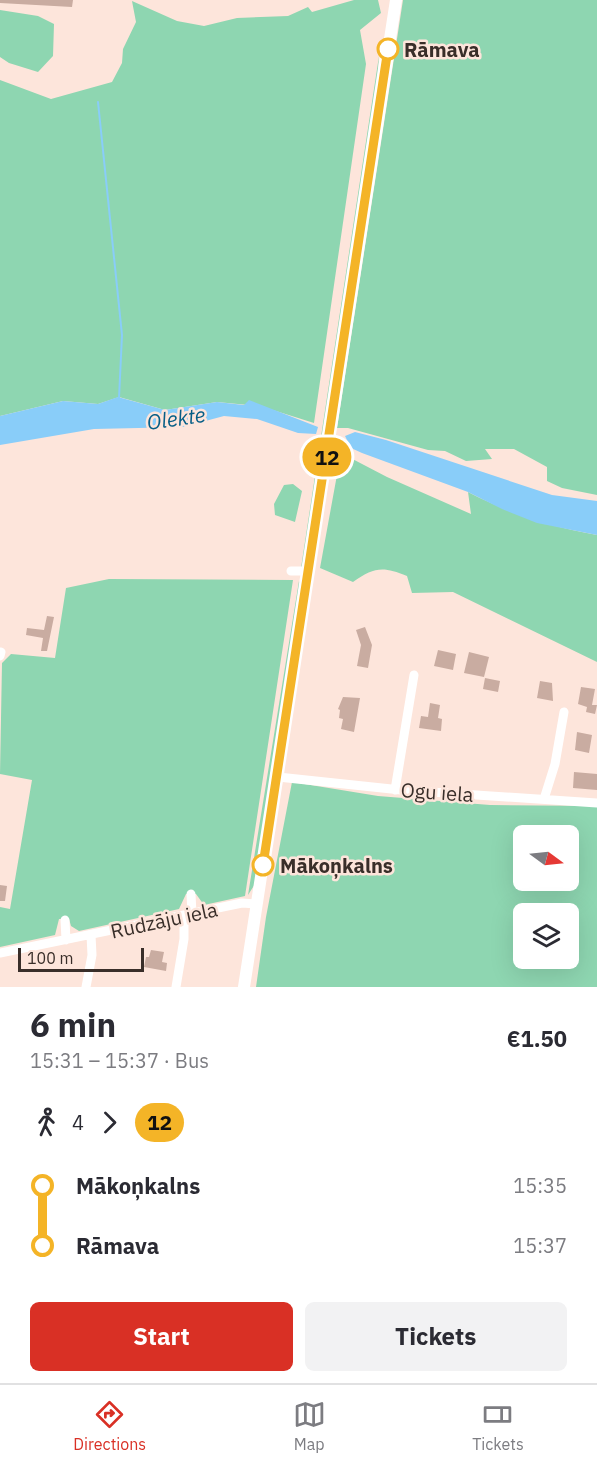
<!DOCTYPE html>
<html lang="en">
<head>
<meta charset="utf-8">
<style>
  :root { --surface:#fff; --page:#f2f2f3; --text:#2b2b33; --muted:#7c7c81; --line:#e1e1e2; --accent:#d93025 }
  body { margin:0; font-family:"IBM Plex Sans",sans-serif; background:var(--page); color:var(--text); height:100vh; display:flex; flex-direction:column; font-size:22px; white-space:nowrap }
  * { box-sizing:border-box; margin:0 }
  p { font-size:20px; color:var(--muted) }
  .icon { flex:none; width:33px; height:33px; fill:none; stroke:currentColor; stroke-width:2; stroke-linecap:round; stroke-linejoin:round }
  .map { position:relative; height:987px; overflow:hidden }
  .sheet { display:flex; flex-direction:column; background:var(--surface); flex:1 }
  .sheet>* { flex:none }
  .badge { padding:0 12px; border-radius:20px; font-size:21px; line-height:39px }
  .needle { width:39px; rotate:105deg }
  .tools { position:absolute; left:513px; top:825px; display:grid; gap:12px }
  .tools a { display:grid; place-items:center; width:66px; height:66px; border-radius:9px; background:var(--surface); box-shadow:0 6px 24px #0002; font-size:30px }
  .scale { position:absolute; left:18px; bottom:15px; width:126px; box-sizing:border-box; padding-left:6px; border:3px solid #392e29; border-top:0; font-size:16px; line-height:21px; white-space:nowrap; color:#392e29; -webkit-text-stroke:4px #fde5db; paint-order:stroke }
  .map>.badge { position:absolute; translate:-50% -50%; box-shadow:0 0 0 3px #fff }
  .legs { display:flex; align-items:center; gap:9px; height:66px; padding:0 30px; font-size:20px }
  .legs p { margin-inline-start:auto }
  .overview { display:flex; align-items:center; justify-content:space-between; height:102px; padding:0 30px }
  h1 { font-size:33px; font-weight:700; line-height:45px }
  .action { display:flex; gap:12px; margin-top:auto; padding:12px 30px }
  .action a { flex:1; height:69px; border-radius:9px; background:var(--accent); color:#fff; font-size:24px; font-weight:700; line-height:69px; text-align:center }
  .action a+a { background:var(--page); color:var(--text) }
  ul { padding:0 30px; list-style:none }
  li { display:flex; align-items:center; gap:21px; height:60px; font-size:22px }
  li i { display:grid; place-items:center; width:9px; height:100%; margin:0 8px; background:currentColor }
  li i::after { content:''; width:15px; height:15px; margin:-8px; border:4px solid; border-radius:50%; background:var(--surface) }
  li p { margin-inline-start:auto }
  li:first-child i { background:linear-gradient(#0000 50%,currentColor 0) }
  li:last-child i { background:linear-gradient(currentColor 50%,#0000 0) }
  .menu { display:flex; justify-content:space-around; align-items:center; height:84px; border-top:2px solid var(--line); background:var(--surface); font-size:16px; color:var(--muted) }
  .menu a { display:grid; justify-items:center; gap:3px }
  .menu .on { color:var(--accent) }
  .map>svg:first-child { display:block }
  .green { fill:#8ed6b1; fill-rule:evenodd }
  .water { fill:#89cdf9 }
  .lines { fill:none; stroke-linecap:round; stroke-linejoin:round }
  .stream { stroke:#89cdf9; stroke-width:2 }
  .building { fill:#c9aca1 }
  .minor { stroke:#fff; stroke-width:9 }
  .secondary { stroke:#fff; stroke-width:12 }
  .line-1-casing { stroke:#fff; stroke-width:14 }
  .line-1 { stroke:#f4b427; stroke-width:9 }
  .stop-1-dot { fill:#fff; stroke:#f4b427; stroke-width:3 }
  .labels { text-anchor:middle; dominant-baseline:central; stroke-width:5; stroke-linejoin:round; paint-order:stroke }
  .stop-label { font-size:20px; font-weight:bold; fill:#392e29; stroke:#fde5db; text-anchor:start }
  .street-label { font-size:20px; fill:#392e29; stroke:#fde5db }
  .water-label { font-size:21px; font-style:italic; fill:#065e86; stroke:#fde5db }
</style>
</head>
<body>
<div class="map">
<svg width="597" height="987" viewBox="0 0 597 987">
  <rect width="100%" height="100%" fill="#fde5db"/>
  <!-- green -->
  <path class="green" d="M354,0h24l3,13 -21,17 6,34 -52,359 -54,-17 -43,-4 -52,8 -46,-13 -21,7 -35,-3 -63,15v-336l51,19 61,-17 10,-19 1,-14 13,-27 -4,-21 45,20 27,5 33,-8 51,-2 20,-9 4,5z
    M403,0h194v495l-35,-7 -15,-7v-14l-33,-18h-29l7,10 -26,2 -21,-10 -17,-1 -80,-22h-11z
    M0,10l38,6 16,8 -1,32 -15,16 -29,-9 -9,-6z
    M379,56l-2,34 -73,475 -3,3z
    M341,453l46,24 84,37 -3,-22c47,24 78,33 129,43v127l-144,-70 -41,1 -5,-17c-24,-10 -33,-9 -54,6l-33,-14z
    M293,484l9,7 -7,31 -20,-7 -1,-11 10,-19z
    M109,579l184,1 -48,316 -41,9 -8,-11h-10l-7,15 -100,22 -8,-5 -2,-7h-10l-4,16 -55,12v-40l10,2 22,-129 -32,-6 2,-111 9,-9 44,4 11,-70z
    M299,581l3,6 -47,297 -7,11z
    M292,782l86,14 112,9 107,1v181h-341l10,-70zM524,836h44v44h-44zM524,914h44v44h-44z"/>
  <!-- water -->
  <path class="water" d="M118,397l47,13 52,-8 27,3 5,-5 69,27 -2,7 -18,-1 -41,-14 -33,-3 -41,11 -89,2 -94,16v-29l63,-15 35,3z
    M355,432l31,8 166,55 45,6v34l-60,-12 -35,-14 -34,-17 -106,-39 -11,-5 -6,-12z"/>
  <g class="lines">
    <!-- stream -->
    <path class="stream" d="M98,102l24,233 -3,63"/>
  </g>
  <!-- building -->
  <path class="building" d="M0,0h73l-1,7 -72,-4z
    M47,616l7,1 -7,34h-6l2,-13 -17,-3 1,-7 17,2z
    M365,627l7,18 -4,23 -11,-2 4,-21 -5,-15z
    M438,650l18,4 -3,16 -19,-4z
    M469,652l20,5 -5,20 -20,-4z
    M485,678l15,3 -2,11 -15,-3z
    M540,681l12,2 1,18 -16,-3z
    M581,687l14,2 -3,16h5l-2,9 -9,-2 1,-5 -9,-3z
    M343,697l17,1 -6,34 -13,-3 2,-10 -4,-1 1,-8 -2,-1z
    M430,703l10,2 -2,13 4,1 -1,12 -22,-3 2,-12 7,1z
    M577,732l15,3 -3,18 -14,-3z
    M574,772l23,2v16l-24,-2z
    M0,885l7,1 -2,15h-5z
    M151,950l13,2 -2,10 5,1 -1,8 -22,-4 2,-10h3z"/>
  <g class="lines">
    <!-- minor -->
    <path class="minor" d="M291,571h19
      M0,656l1,-4
      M278,777l123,13 196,13
      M395,790l19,-115
      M544,799l11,-35 9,-52
      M191,894l1,20
      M65,920l1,20
      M0,953l242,-50 15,1
      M86,987l6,-32 -1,-20
      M176,987l8,-48v-23"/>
    <!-- secondary -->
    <path class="secondary" d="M244,987l152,-987"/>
  </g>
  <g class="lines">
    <defs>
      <path id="line-1" d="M263,865l125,-816"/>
    </defs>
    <!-- line-1 casing -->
    <use href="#line-1" class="line-1-casing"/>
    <!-- line-1 -->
    <use href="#line-1" class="line-1"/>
  </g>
  <!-- markers -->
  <g class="stop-1-dot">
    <circle cx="388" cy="49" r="10"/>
    <circle cx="263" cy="865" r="10"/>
  </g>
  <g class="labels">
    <!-- stop labels -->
    <g class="stop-label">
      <text x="404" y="49">Rāmava</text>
      <text x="280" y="865">Mākoņkalns</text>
    </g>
    <!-- street labels -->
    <g class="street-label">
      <text transform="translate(437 792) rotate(4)">Ogu iela</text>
      <text transform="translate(164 920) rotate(-12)">Rudzāju iela</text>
    </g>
    <!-- water labels -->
    <g class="water-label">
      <text transform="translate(176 418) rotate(-8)">Olekte</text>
    </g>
  </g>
</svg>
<div class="tools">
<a><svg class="needle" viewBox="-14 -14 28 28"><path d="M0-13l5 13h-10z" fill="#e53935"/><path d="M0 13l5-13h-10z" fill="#7c7c81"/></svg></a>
<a><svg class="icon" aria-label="layers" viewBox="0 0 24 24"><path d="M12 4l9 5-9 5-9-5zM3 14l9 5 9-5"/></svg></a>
</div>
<div class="scale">100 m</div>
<b class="badge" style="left:327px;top:457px;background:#f4b427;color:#111">12</b>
</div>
<section class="sheet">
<div class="overview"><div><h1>6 min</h1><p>15:31 – 15:37 · Bus</p></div><b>€1.50</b></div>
<div class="legs"><svg class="icon" aria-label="walk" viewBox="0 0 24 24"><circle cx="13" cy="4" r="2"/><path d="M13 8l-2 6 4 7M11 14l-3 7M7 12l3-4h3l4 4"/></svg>4<svg class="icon" aria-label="forward" viewBox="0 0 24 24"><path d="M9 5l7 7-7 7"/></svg><b class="badge" style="background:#f4b427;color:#111">12</b></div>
<ul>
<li><i style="color:#f4b427"></i><b>Mākoņkalns</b><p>15:35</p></li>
<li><i style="color:#f4b427"></i><b>Rāmava</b><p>15:37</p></li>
</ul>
<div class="action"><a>Start</a><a>Tickets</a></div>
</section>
<nav class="menu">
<a class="on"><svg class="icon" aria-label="directions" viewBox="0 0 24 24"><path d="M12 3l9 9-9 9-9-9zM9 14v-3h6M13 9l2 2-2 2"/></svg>Directions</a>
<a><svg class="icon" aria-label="map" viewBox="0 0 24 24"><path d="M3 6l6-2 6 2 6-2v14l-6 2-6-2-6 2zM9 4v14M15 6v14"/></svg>Map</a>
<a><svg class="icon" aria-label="tickets" viewBox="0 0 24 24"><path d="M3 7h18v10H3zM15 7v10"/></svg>Tickets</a>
</nav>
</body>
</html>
